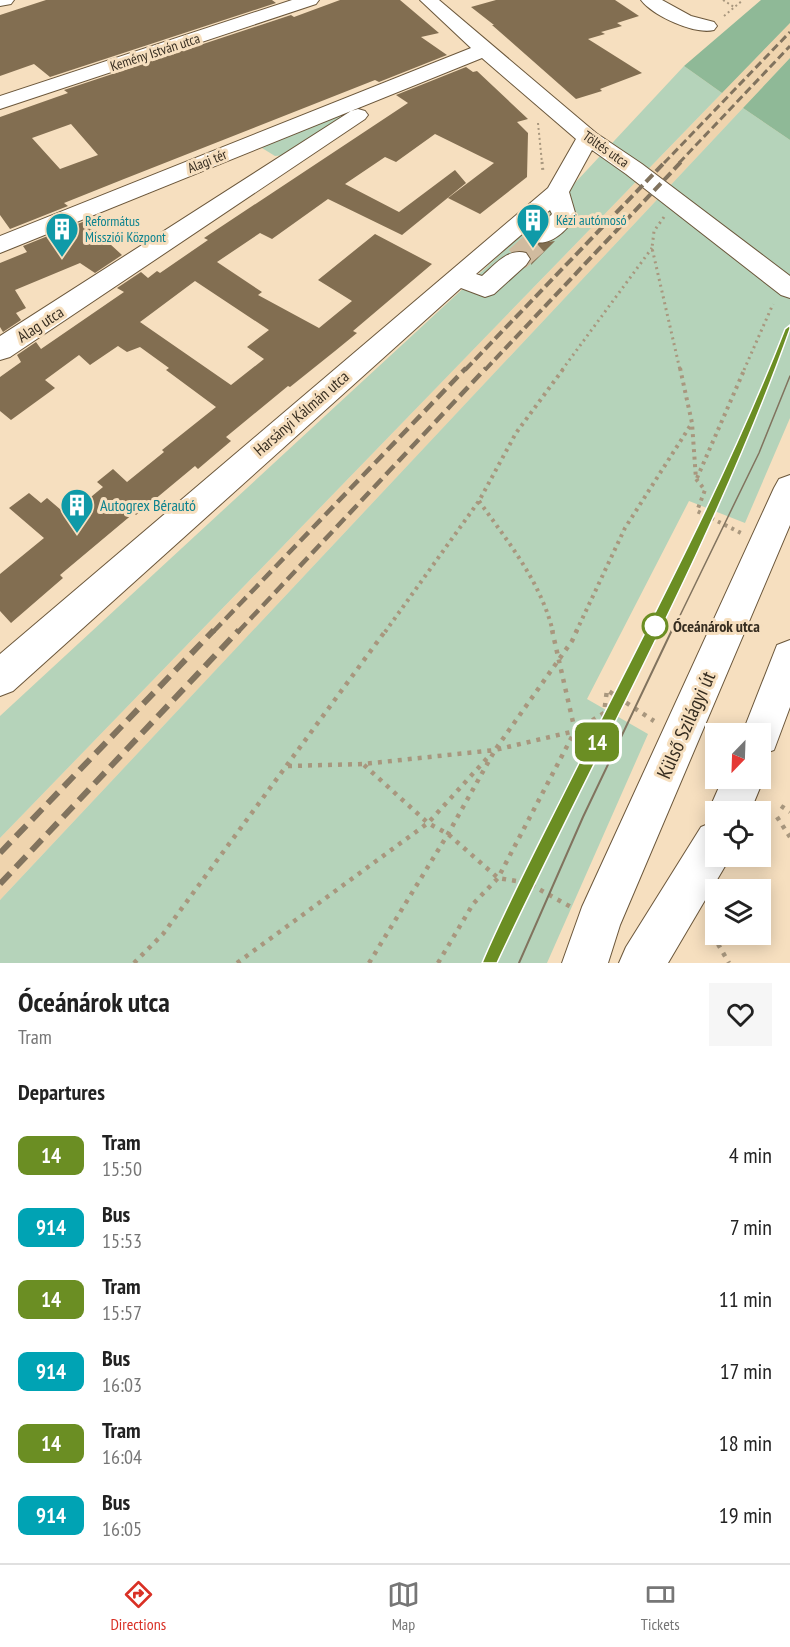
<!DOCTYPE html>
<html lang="en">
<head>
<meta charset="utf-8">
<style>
  :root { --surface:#fff; --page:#f6f6f6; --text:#222; --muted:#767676; --line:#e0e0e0; --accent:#d93025 }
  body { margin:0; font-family:"PT Sans Narrow",sans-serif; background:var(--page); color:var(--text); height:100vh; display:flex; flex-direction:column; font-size:22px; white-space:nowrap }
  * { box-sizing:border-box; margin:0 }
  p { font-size:20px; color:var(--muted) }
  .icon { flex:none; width:33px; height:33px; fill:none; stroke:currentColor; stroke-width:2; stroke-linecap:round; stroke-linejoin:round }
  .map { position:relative; height:963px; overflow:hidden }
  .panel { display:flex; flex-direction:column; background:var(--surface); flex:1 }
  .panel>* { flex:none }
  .badge { padding:0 12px; border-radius:9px; font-size:21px; line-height:39px }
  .needle { width:39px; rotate:203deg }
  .controls { position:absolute; left:705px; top:723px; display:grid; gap:12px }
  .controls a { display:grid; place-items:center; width:66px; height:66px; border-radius:0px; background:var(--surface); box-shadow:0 3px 15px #0003; font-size:30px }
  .map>.badge { position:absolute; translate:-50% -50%; box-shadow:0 0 0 3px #fff }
  h2 { padding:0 18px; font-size:22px; line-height:54px }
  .round { display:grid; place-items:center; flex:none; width:63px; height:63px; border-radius:0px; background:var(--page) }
  .headline { display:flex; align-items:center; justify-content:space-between; height:102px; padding:0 18px }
  h1 { font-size:28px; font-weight:800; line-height:45px }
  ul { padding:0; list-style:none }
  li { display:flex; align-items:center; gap:18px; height:72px; padding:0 18px }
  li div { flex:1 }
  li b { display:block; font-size:22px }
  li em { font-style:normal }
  li .badge { min-width:66px; font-weight:700; text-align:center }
  .tabs { display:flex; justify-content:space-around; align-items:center; height:84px; border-top:2px solid var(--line); background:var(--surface); font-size:16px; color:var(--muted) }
  .tabs a { display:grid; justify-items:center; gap:3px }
  .tabs .current { color:var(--accent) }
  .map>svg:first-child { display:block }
  .built { fill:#efd4ae }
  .green { fill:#b5d3ba }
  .forest { fill:#8fb997 }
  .building { fill:#826e51; fill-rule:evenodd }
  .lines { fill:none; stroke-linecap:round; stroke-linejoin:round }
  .minor-tunnel { stroke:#d0bb9f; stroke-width:25; stroke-dasharray:25 13; stroke-linecap:butt }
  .minor-casing { stroke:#6b573b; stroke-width:2 }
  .path-far3 { stroke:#a8977e; stroke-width:2; stroke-dasharray:2 3; stroke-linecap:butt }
  .path-far2 { stroke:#a8977e; stroke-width:3; stroke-dasharray:2 4; stroke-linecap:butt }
  .path-far1 { stroke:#a8977e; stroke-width:4; stroke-dasharray:3 4.5; stroke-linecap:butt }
  .path { stroke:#a8977e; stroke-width:4.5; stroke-dasharray:4 6; stroke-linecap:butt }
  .minor { fill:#fff; fill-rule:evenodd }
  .tram-far1 { stroke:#81735e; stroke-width:1.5 }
  .tram { stroke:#81735e; stroke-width:2 }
  .rail-far3 { stroke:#81735e; stroke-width:3; stroke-dasharray:8 4; stroke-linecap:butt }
  .rail-far2 { stroke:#81735e; stroke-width:4; stroke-dasharray:10 4.5; stroke-linecap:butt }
  .rail-far1 { stroke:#81735e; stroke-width:4.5; stroke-dasharray:12 6; stroke-linecap:butt }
  .rail { stroke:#81735e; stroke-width:6; stroke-dasharray:15 8; stroke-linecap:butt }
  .line { fill:#6b8e23; stroke:#fff; stroke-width:1.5 }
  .stop-dot { fill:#fff; stroke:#6b8e23; stroke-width:3 }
  .labels { text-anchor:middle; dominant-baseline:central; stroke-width:6; stroke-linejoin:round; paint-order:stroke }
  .far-street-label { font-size:14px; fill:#362d20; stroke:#f6dfbf }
  .far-culture-label { font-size:14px; fill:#0d838f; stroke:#f6dfbf; text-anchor:start }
  .street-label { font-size:16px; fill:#362d20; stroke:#f6dfbf }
  .culture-label { font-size:16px; fill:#0d838f; stroke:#f6dfbf; text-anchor:start }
  .stop-label { font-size:16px; font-weight:bold; fill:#362d20; stroke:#f6dfbf; text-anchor:start }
  .near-street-label { font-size:20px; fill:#362d20; stroke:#f6dfbf }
</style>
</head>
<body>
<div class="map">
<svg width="790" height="963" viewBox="0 0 790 963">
  <rect width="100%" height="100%" fill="#f6dfbf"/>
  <!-- built -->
  <path class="built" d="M790,23v35l-790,842v-62z"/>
  <!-- green -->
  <path class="green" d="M684,66l38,27 -722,745v-122l559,-516z
    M743,108l47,32v278l-45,105 -56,-22 -102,198 61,35 -101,229h-547v-63z
    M357,109l-69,46 -13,1 -13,-8 1,-3z"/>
  <!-- forest -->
  <path class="forest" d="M761,0h29v23l-68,70 -38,-27z
    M790,58v82l-47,-32z"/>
  <!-- building -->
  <path class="building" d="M46,0h226l4,3 -226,74 -16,-13 -34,12v-61z
    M340,0h60l39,33 -18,4 26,18 -68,27 -4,-2 -251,99 -60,24 4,3 -58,23 -10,-14v-98l68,-24 -4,-3 227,-75 3,2zM71,124l27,31 -38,14 -28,-31z
    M496,0h119l24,16 -22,7 5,3 -21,6 4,2 -17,5 54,34 -42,16 2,2 -26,8 -84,-74h2l-23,-18z
    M466,67l7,5 4,-1 51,48 -11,3 11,11 -1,44 -47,37 -32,-16 46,-35 -59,-29 -39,28 -11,-5 -40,27 54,28 56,-42 11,13 -64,52 -74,-36 -56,40 -12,-6 -43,29 45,30 -4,3 61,33 33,-27 -34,-21 57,-46 57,30 -79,67 4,2 -22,18 -45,36 -2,-1 -62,51 5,4 -33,28 -3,-3 -59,49 -2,-2 -74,62 3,3 -52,45 -11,-12v-37l44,-36 -35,-30 20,-15 12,10 6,-5 21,18 35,-29 -6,-5 16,-13 14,13 37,-30 -2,-2 54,-43 -50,-37 3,-2 -29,-21 -13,5 -9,-6 -28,19 -11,-10 -34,25 10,8 -44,32 -11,-9v-34l21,-15 -4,-7 19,-13 5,7 83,-57 -7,-4 24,-16 7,6 9,-7 3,2 48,-33 -4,-2 204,-135 -12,-8zM195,281l74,49 -22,17 17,12 -33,26 -91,-63z
    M85,221l37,34 -27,18 -15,-10 -65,27 11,18 -10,5 5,7 -18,12 -3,-5v-64l27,-11 -4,-6z
    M529,238l5,6 21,-3 -24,24 1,-7 -4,-6 -11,-2z"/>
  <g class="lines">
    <!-- minor-tunnel -->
    <path class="minor-tunnel" d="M517,259l26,-23"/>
    <defs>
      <path id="minor" d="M0,0h14l-3,4 -11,2z
        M292,0h27l-3,4 -316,105v-13z
        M420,0h19l157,133 46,31 148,112v22l-9,-3 -155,-121 -34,-24 -23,42 7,24c-9,14 -24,30 -42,26l-3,-6 21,-22 -2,-4 -74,64 6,2c13,-11 25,-28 44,-23l4,6 -4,6 -32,29 -9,3 -24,-9 -448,403 -13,5v-42l548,-466 28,-49 -94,-81 -482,195v-17l471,-188z
        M641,0h21l29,16 23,6 3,4 -3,4c-19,5 -61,-14 -73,-30z
        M358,109l7,2 3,4 -3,4 -355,238 -10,3v-24l351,-225z
        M790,475v50l-170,400 -12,38h-46l20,-56 192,-419 5,-9z
        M790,640v67l-16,43 -14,5v-21h-18l35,-89z
        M760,769l4,9 -14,34h-34v44h15l-63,107h-49l7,-16 75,-120 12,-5 -5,-10 15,-34h37z"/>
    </defs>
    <!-- minor casing -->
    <use href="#minor" class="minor-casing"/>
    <!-- path-far3 -->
    <path class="path-far3" d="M723,0l11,7
      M724,16l19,-16
      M538,123l4,40"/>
    <!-- path-far2 -->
    <path class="path-far2" d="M542,162l1,10
      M664,217l-10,14 -2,17 28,122
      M562,370l90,-122
      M744,370l29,-66"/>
    <!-- path-far1 -->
    <path class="path-far1" d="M680,368l12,55 4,56 9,11 -8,21 44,22
      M697,478l48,-110
      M479,501c29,41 62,81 74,131
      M385,632l94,-131 37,-68 48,-65
      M576,632l49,-104 67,-105"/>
    <!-- path -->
    <path class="path" d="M364,765l64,58 20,11 50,44 30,5 43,24
      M288,766l75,-2 132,-14 77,-109 5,-11
      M781,806l9,6
      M777,817l13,20
      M708,927l21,36
      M134,963l29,-29 223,-304
      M237,963l191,-140 62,-68
      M369,963l79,-129 47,-84 80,-19 29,-18 3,-23 47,31
      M438,963l35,-59 25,-26 77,-147 -23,-101"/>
    <!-- minor -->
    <use href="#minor" class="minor"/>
    <!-- tram-far1 -->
    <path class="tram-far1" d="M654,632l68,-142 68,-161
      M672,632l87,-179 31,-77"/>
    <!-- tram -->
    <path class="tram" d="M491,963l164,-333
      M519,963l64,-146 89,-187"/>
    <!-- rail-far3 -->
    <path class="rail-far3" d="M664,163l126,-131
      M679,163l111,-117"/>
    <!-- rail-far2 -->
    <path class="rail-far2" d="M465,370l200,-208
      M485,370l196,-208"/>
    <!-- rail-far1 -->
    <path class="rail-far1" d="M213,632l253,-264
      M238,632l248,-264"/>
    <!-- rail -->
    <path class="rail" d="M0,853l214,-223
      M0,884l239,-254"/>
  </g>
  <!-- line -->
  <path class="line" d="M790,325v4c-78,219 -196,426 -293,634h-15c26,-61 57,-120 87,-180 75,-150 155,-298 216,-454z"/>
  <!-- icons -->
  <defs>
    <symbol id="building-pin" viewBox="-11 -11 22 30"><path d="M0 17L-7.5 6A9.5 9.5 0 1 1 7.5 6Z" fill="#0f9aa8" stroke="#f6dfbf"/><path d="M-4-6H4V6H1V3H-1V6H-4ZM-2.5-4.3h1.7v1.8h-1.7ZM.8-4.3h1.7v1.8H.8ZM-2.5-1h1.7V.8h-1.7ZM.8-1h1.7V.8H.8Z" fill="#fff"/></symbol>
  </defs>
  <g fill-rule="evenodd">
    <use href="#building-pin" x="514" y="201" width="38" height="52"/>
    <use href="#building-pin" x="43" y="210" width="38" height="52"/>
    <use href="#building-pin" x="58" y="486" width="38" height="52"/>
  </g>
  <!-- markers -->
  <circle class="stop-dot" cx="655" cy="626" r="12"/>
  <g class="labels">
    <!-- far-street labels -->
    <g class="far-street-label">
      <text transform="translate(155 52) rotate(-18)">Kemény István utca</text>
      <text transform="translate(606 149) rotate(35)">Töltés utca</text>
      <text transform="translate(207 161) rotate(-22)">Alagi tér</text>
    </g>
    <!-- far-culture labels -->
    <g class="far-culture-label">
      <text x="556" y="220">Kézi autómosó</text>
      <text x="85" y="221">Református<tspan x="85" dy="16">Missziói Központ</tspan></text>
    </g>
    <!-- street labels -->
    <g class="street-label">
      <text transform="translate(40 324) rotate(-33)">Alag utca</text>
      <text transform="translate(301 413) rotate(-41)">Harsányi Kálmán utca</text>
    </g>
    <!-- culture labels -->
    <g class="culture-label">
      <text x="100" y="505">Autogrex Bérautó</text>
    </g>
    <!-- stop labels -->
    <g class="stop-label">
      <text x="673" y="626">Óceánárok utca</text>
    </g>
    <!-- near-street labels -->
    <g class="near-street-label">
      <text transform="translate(686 725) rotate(-66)">Külső Szilágyi út</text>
    </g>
  </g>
</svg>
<div class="controls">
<a><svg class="needle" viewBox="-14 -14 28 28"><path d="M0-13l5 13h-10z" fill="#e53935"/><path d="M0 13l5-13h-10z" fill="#767676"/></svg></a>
<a><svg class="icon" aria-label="locate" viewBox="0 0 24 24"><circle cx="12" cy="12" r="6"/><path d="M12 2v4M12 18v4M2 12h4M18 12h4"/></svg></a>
<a><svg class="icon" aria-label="layers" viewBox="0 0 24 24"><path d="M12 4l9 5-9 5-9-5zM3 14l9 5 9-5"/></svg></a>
</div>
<b class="badge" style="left:597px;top:742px;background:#6b8e23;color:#fff">14</b>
</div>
<section class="panel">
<div class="headline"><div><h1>Óceánárok utca</h1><p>Tram</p></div><a class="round"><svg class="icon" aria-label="heart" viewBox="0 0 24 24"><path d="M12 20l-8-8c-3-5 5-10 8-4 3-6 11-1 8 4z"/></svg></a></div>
<h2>Departures</h2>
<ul>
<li><span class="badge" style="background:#6b8e23;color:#fff">14</span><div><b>Tram</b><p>15:50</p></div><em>4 min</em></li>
<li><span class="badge" style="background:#00a3b4;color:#fff">914</span><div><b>Bus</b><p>15:53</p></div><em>7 min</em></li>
<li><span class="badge" style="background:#6b8e23;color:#fff">14</span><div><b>Tram</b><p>15:57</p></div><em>11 min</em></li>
<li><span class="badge" style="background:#00a3b4;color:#fff">914</span><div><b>Bus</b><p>16:03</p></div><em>17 min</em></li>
<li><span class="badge" style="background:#6b8e23;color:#fff">14</span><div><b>Tram</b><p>16:04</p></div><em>18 min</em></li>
<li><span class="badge" style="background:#00a3b4;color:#fff">914</span><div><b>Bus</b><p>16:05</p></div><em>19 min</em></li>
</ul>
</section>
<nav class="tabs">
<a class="current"><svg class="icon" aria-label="directions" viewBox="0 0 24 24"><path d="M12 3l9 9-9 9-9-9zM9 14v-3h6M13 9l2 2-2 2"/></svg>Directions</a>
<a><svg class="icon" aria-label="map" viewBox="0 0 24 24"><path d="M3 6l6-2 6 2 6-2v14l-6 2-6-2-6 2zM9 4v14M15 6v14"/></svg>Map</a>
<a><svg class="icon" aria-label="tickets" viewBox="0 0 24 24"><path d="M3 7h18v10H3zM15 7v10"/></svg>Tickets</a>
</nav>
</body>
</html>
